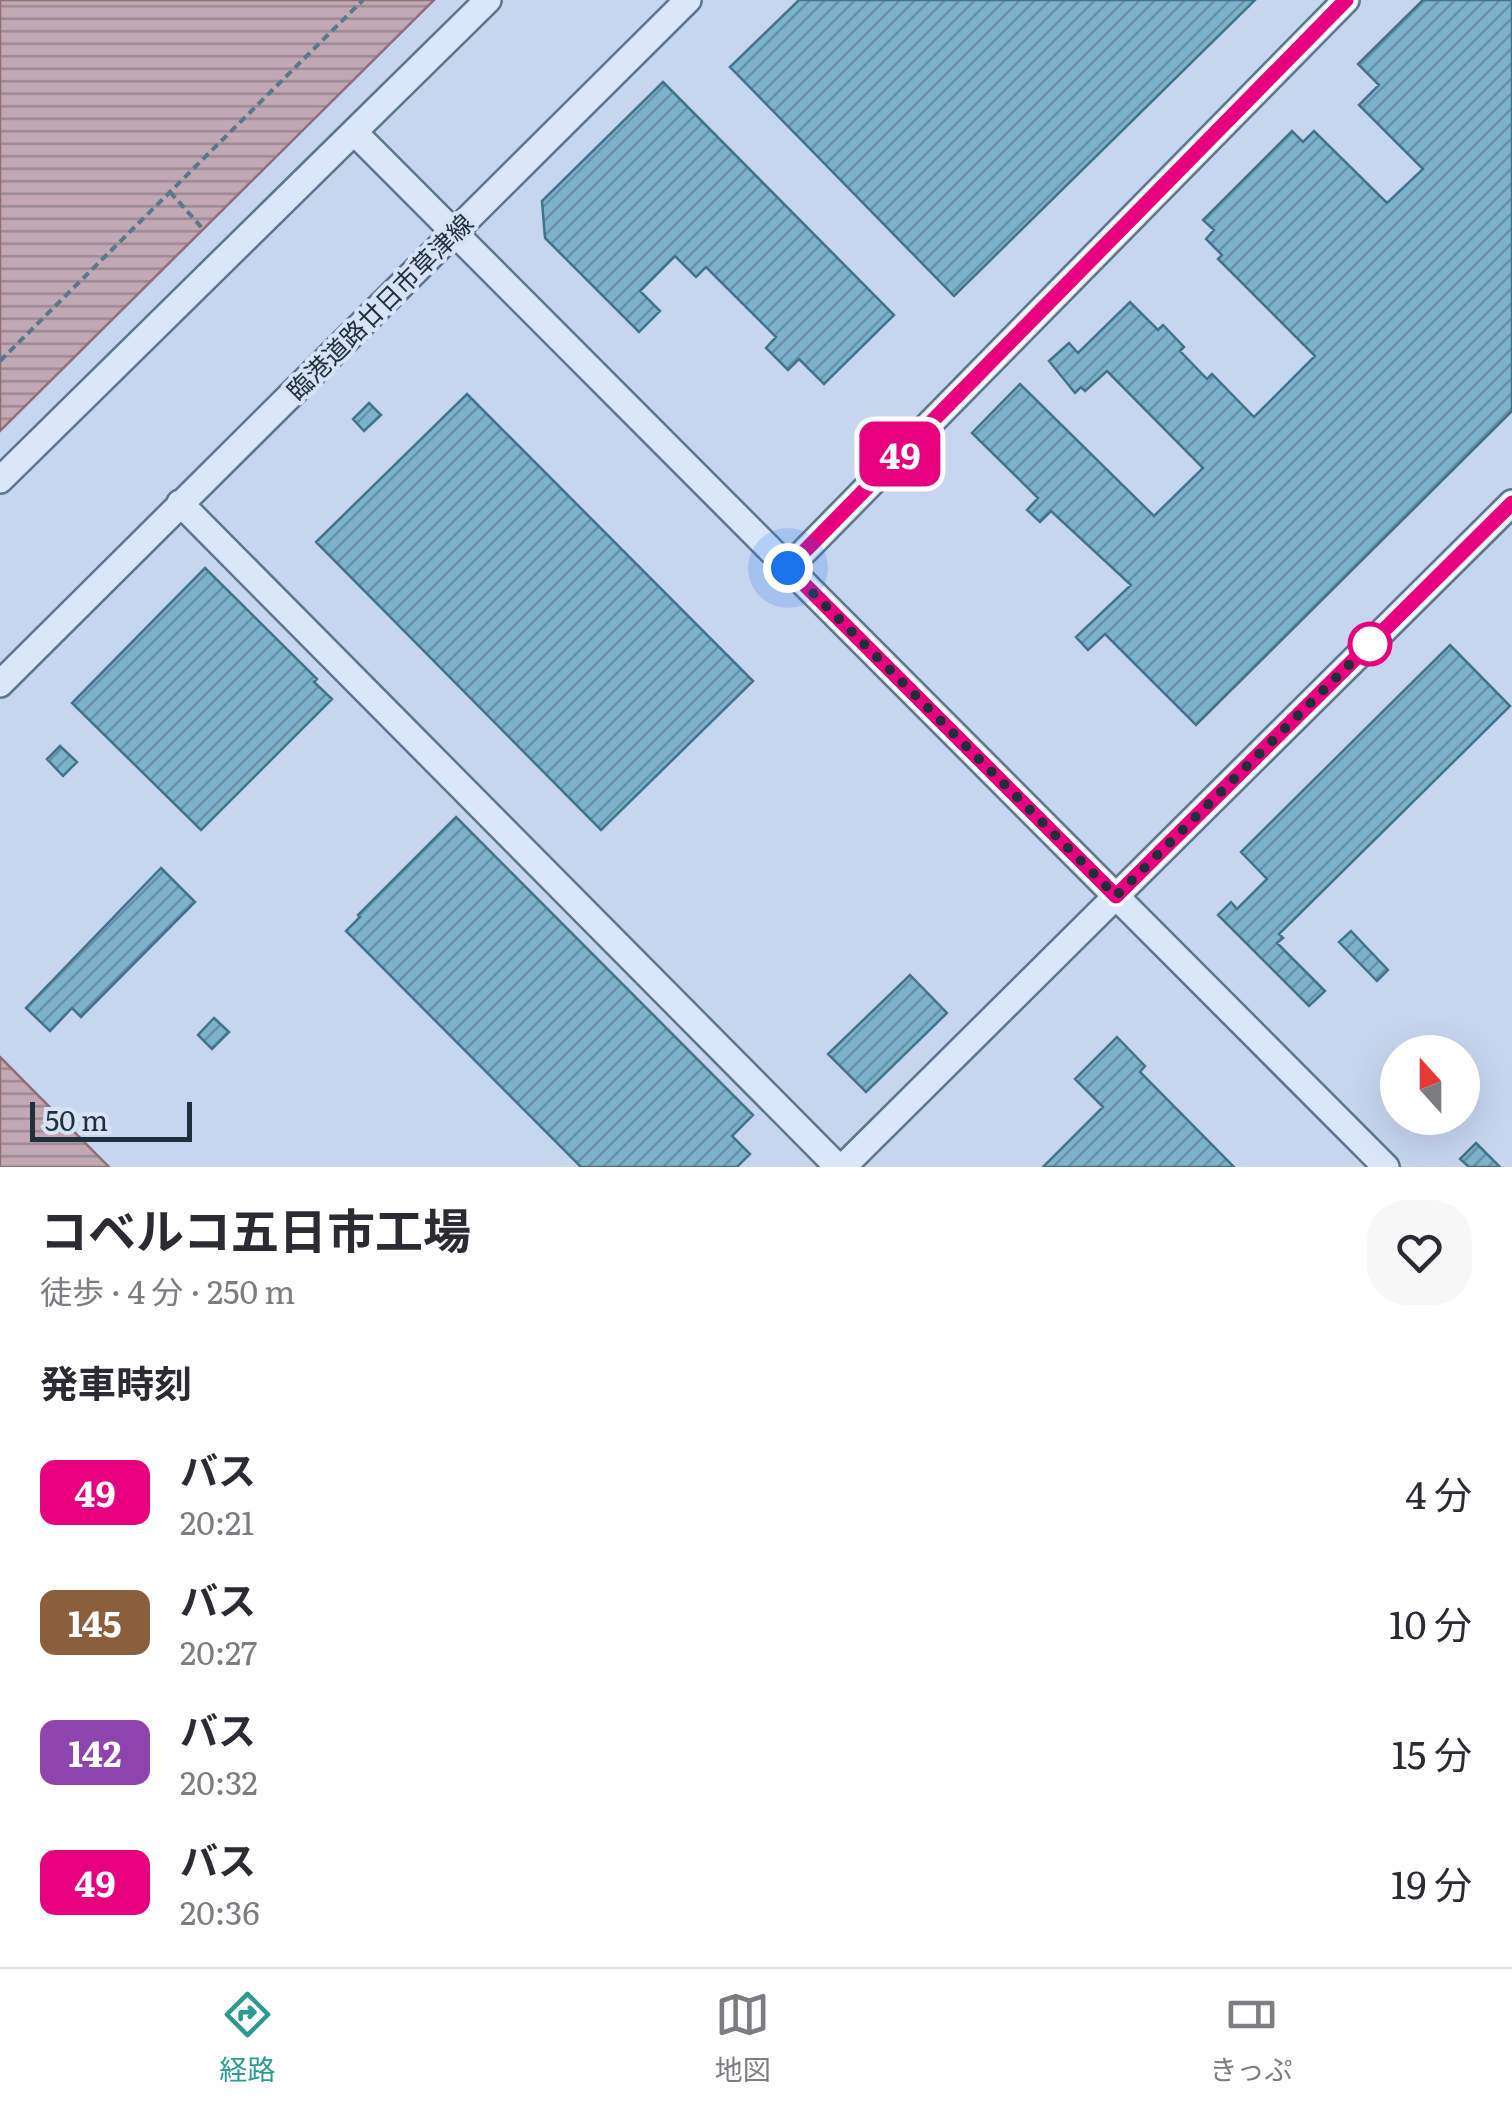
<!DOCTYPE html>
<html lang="ja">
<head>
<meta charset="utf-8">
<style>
  :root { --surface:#fff; --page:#f7f7f7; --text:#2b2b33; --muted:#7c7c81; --line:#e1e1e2; --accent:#2c9a90 }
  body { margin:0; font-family:Literata,"Noto Sans JP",serif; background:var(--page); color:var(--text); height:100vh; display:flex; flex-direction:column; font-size:38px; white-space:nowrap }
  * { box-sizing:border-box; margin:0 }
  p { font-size:32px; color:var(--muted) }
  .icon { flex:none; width:55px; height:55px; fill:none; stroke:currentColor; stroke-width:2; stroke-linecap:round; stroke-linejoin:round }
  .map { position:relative; height:1167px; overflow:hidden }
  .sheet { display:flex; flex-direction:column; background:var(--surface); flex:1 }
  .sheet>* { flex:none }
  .badge { padding:0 20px; border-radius:15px; font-size:35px; line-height:65px }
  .needle { width:65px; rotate:339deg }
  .tools { position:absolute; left:1380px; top:1035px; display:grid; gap:20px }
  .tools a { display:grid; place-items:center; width:100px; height:100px; border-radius:50%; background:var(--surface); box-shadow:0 10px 40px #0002; font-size:50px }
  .scale { position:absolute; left:30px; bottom:25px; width:162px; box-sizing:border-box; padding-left:10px; border:5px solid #20303b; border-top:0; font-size:28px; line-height:35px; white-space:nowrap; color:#20303b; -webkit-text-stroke:8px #d7e2f6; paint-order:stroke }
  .you { position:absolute; width:50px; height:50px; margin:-25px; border:8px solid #fff; border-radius:50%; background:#1a73e8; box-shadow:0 0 0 15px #1a73e833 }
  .map>.badge { position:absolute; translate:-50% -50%; box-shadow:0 0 0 5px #fff }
  h2 { padding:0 40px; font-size:38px; line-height:90px }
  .round { display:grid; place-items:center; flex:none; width:105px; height:105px; border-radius:40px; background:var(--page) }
  .head { display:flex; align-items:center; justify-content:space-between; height:170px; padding:0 40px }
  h1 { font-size:48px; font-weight:700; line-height:75px }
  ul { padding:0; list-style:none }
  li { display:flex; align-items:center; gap:30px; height:130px; padding:0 40px }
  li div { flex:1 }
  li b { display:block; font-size:38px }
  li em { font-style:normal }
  li .badge { min-width:110px; font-weight:700; text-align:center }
  .menu { display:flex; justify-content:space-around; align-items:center; height:140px; border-top:2px solid var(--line); background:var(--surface); font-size:28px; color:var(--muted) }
  .menu a { display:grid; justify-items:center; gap:5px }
  .menu .active { color:var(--accent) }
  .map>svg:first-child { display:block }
  .water { fill:url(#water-rules); stroke:#916e7a; stroke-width:2.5 }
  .building { fill:url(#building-hatch); stroke:#42738a; stroke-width:2.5 }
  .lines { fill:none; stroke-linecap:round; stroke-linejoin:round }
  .minor-casing { stroke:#5c768b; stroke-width:30 }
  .path { stroke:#5c768b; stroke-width:4; stroke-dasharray:8 5; stroke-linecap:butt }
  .minor { stroke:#dae6f9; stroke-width:25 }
  .line-casing { stroke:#fff; stroke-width:22 }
  .line { stroke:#e6007e; stroke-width:15 }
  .walk { stroke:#20303b; stroke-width:10; stroke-dasharray:0 18 }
  .stop-dot { fill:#fff; stroke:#e6007e; stroke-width:5 }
  .labels { text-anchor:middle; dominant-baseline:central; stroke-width:8; stroke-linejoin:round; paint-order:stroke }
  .street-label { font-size:25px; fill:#20303b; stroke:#d7e2f6 }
</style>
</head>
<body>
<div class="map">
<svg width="1512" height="1167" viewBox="0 0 1512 1167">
  <defs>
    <pattern id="water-rules" width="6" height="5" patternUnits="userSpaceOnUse" patternTransform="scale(2.5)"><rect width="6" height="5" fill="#c2a8b2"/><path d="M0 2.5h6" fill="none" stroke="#9d8992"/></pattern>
    <pattern id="building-hatch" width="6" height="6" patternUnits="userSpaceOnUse" patternTransform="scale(2.5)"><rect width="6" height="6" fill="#7db2cd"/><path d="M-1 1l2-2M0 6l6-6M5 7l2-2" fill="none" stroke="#6691a8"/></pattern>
  </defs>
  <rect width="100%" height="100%" fill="#c7d6ef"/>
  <!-- water -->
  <path class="water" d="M0,0h434l-434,431z
    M0,1057l109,110h-109z"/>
  <!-- building -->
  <path class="building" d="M799,0h456l-301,296 -224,-229z
    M1423,0h89v411l-316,314 -91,-91 -17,16 -12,-13 55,-52 -80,-74 -11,11 -13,-12 11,-12 -66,-65 48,-49 134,132 49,-48 -96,-97 -22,20 -4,-4 -6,6 -26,-32 20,-18 9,10 52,-51 28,28 5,-5 21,22 -4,4 27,28 5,-5 42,43 61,-61 -97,-97 4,-4 -16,-16 8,-9 -11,-10 89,-89 11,11 11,-11 73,72 36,-34 -64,-64 20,-20 -21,-21z
    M663,82l231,233 -70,69 -25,-25 -11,11 -22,-22 10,-11 -70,-70 -10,10 -21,-21 -35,35 20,20 -21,21 -94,-94 -3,-37z
    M467,394l286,287 -152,149 -285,-288z
    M369,403l12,12 -17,16 -11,-12z
    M205,568l112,111 -3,3 18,17 -131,131 -129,-127z
    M1450,645l60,61 -231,228 4,4 -6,5 48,48 -16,15 -91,-91 13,-13 6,7 30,-30 -26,-27z
    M60,746l17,16 -14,14 -16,-17z
    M456,817l297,298 -21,21 18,18 -13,13h-156l-235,-236 14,-14 -2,-2z
    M161,868l34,34 -114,115 -9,-9 -22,23 -24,-23z
    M1351,931l37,39 -11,11 -38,-39z
    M910,975l37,38 -81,79 -38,-38z
    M214,1018l15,14 -17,17 -14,-14z
    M1117,1037l28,29 -5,6 94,95h-191l60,-60 -28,-28z
    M1476,1143l24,24h-31l-9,-8z"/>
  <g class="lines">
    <defs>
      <path id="minor" d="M354,132l1032,1035
        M0,480l488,-480
        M180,503l658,664
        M788,568l558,-568
        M0,684l688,-684
        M843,1167l669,-664"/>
    </defs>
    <!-- minor casing -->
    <use href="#minor" class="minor-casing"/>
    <!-- path -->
    <path class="path" d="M170,192l33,37
      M0,361l363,-361"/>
    <!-- minor -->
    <use href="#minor" class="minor"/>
  </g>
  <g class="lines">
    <defs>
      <path id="line" d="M1346,0l-558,568 328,328 396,-393"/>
    </defs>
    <!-- line casing -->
    <use href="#line" class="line-casing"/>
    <!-- line -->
    <use href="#line" class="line"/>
    <!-- walk -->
    <path class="walk" d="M788,568l328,328 254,-252"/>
  </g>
  <!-- markers -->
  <circle class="stop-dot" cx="1370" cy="644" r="20"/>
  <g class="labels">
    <!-- street labels -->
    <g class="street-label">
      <text transform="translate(379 306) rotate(-45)">臨港道路廿日市草津線</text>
    </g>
  </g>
</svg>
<div class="tools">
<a><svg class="needle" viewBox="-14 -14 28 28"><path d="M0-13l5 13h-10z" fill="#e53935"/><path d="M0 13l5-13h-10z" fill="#7c7c81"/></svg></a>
</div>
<div class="scale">50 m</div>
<div class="you" style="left:788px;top:568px"></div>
<b class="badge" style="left:900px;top:454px;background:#e6007e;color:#fff">49</b>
</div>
<section class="sheet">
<div class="head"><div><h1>コベルコ五日市工場</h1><p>徒歩 · 4 分 · 250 m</p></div><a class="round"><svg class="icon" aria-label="heart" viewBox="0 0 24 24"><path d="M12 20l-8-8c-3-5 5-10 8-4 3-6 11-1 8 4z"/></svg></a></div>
<h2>発車時刻</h2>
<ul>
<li><span class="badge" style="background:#e6007e;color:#fff">49</span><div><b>バス</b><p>20:21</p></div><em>4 分</em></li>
<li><span class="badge" style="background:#8b5e3c;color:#fff">145</span><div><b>バス</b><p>20:27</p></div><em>10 分</em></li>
<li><span class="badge" style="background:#8e44ad;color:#fff">142</span><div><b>バス</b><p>20:32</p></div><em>15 分</em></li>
<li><span class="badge" style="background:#e6007e;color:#fff">49</span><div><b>バス</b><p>20:36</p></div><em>19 分</em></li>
</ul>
</section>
<nav class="menu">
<a class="active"><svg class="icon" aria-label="directions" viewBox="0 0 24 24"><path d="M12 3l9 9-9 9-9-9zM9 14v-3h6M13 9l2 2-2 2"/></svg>経路</a>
<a><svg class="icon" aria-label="map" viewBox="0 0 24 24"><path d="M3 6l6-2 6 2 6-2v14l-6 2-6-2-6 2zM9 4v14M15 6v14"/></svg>地図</a>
<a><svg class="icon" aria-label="tickets" viewBox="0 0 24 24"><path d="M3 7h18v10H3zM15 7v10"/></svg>きっぷ</a>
</nav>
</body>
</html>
